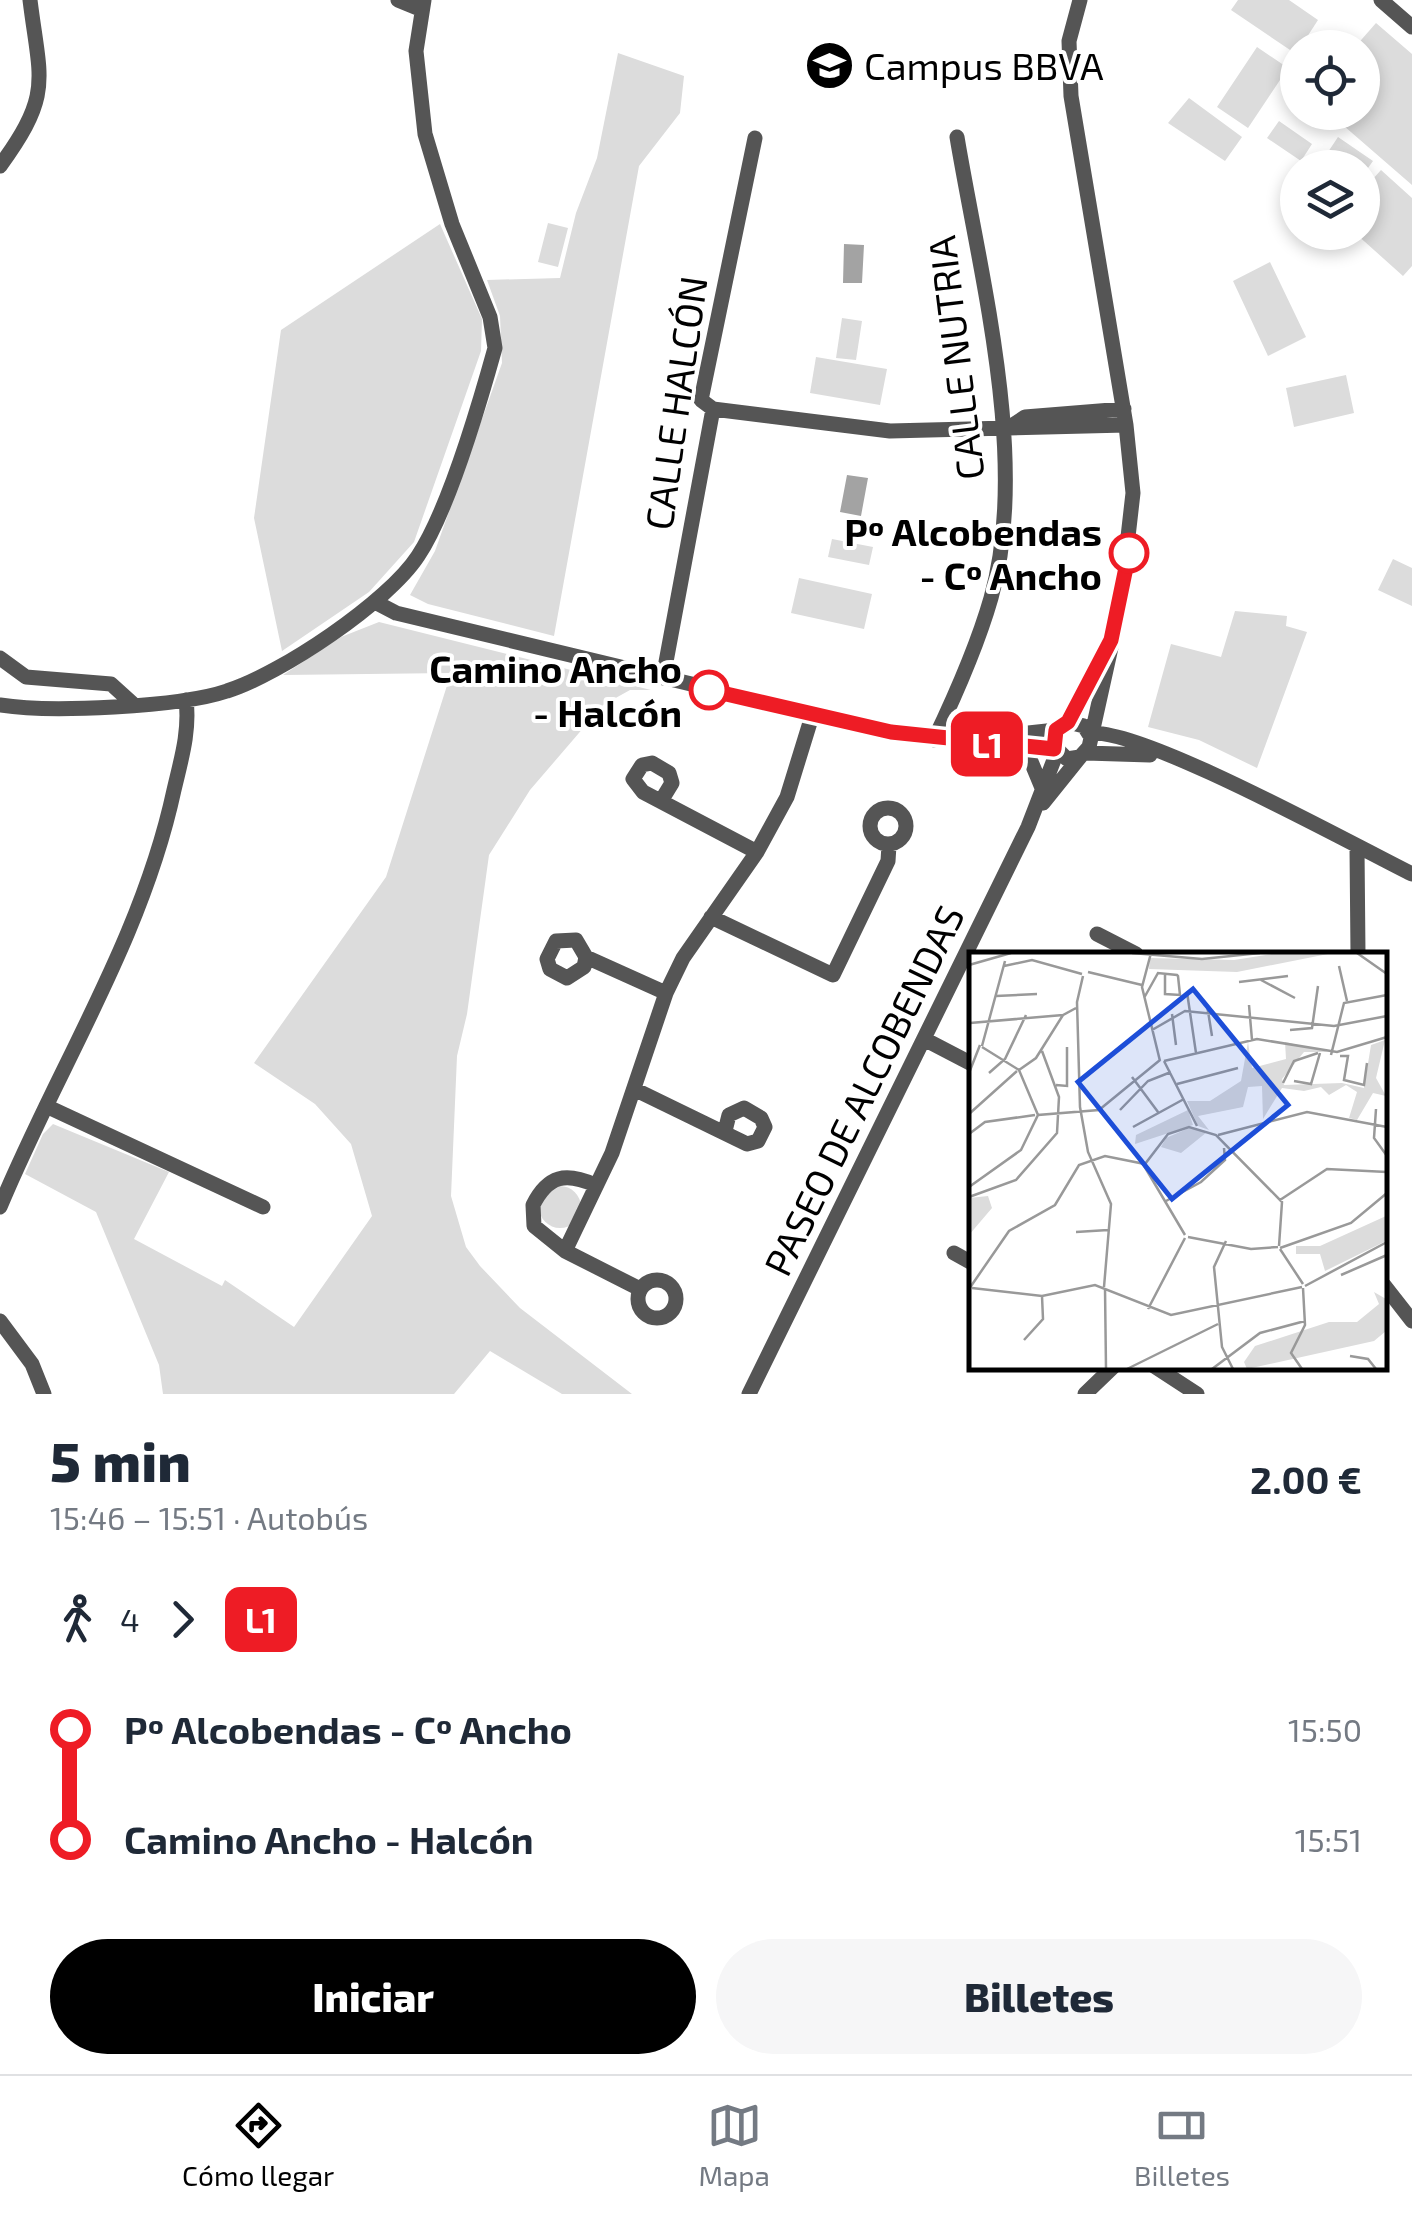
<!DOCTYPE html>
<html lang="es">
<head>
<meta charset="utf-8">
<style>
  :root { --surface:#fff; --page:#f6f6f7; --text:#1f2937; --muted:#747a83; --line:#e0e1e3; --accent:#000 }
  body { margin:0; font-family:"Exo 2",sans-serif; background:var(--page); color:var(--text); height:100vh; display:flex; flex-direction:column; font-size:38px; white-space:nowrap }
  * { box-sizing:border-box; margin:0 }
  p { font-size:32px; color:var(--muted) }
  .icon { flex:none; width:55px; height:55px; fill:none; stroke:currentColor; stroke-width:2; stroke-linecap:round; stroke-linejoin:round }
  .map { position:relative; height:1394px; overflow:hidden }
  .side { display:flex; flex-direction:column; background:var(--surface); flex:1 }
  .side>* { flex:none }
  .badge { padding:0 20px; border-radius:15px; font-size:35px; line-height:65px }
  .buttons { position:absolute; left:1280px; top:30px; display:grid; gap:20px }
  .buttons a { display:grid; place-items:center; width:100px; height:100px; border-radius:50%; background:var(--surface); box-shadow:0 5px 15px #0003; font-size:50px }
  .map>.badge { position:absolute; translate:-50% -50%; box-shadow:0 0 0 5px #fff }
  .legs { display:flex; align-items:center; gap:15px; height:110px; padding:0 50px; font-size:32px }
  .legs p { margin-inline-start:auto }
  .head { display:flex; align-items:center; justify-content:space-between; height:170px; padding:0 50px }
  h1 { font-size:55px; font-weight:800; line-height:75px }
  .button { display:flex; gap:20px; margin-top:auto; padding:20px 50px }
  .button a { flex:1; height:115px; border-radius:60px; background:var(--accent); color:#fff; font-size:40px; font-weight:800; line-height:115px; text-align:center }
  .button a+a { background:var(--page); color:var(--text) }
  ul { padding:0 50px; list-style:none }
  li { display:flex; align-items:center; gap:35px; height:110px; font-size:38px }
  li i { display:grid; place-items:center; width:15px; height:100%; margin:0 12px; background:currentColor }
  li i::after { content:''; width:25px; height:25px; margin:-12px; border:8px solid; border-radius:50%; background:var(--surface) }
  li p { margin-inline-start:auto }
  li:first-child i { background:linear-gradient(#0000 50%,currentColor 0) }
  li:last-child i { background:linear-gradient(currentColor 50%,#0000 0) }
  .tabs { display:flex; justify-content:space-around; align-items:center; height:140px; border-top:2px solid var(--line); background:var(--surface); font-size:28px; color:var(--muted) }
  .tabs a { display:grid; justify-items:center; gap:5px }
  .tabs .on { color:var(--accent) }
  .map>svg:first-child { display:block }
  .green { fill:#dcdcdc }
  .water { fill:#a3a3a3 }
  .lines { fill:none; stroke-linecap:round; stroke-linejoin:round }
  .minor { stroke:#555; stroke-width:15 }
  .line-1-casing { stroke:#fff; stroke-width:22 }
  .line-1 { stroke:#ee1c25; stroke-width:15 }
  .stop-1-dot { fill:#fff; stroke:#ee1c25; stroke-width:5 }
  .labels { text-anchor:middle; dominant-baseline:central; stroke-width:8; stroke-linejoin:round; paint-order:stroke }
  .poi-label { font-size:38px; fill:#000; stroke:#fff; text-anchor:start }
  .street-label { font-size:38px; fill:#000; stroke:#fff }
  .stop-label { font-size:38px; font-weight:bold; fill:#000; stroke:#fff; text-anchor:end }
  .inset-road { fill:none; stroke:#999; stroke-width:2.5 }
  .view { fill:#1d4ed8; fill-opacity:0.15; stroke:#1d4ed8; stroke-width:5 }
  .inset-edge { fill:none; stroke:#000; stroke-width:5 }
</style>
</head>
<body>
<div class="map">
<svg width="1412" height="1394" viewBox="0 0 1412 1394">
  <rect width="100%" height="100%" fill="#fff"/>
  <!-- green -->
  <path class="green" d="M1238,0h51l29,20 -22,34 -65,-44z
    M1376,23l36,31v131l-83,-72 33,-1v-64l-7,-1z
    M1257,47l31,21 -40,60 -31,-21z
    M618,53l66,23 -4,37 -41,53 -85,470 -126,-32 -18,-9 25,-44 67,-188 -2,-47 -13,-36 73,-2 16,-65 21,-55z
    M1189,98l53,39 -17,24 -57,-38z
    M1279,121l33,23 -11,17 -34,-23z
    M1338,137l35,24 -10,14 -1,-7 -44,-1z
    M1381,170l31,28v68l-9,10 -48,-43 7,-1 1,-42z
    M548,223l20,5 -10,39 -20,-5z
    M440,224l42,95 -1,32 -67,191 -45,50 -87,59 -28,-133 27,-188z
    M1270,262l36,75 -38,19 -35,-75z
    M842,318l20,3 -6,39 -20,-2z
    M816,357l71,12 -7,36 -70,-12z
    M1346,375l8,38 -60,14 -8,-39z
    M832,539l41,8 -4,18 -41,-8z
    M1393,559l19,9v38l-34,-16z
    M799,578l73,16 -8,35 -73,-16z
    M1235,611l52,5 -1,10 21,6 -50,136 -58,-28 -51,-13 23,-83 50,13z
    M379,622l272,68h-21l-27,15 -73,85 -41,65 -22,159 -10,42 -6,140 15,51 14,19 40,42 112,86h-70l-72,-43 -36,43h-291l-4,-29 -63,-153 -71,-38 18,-40 10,-10 116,48 -35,67 88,47 3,-6 69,47 78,-111 -21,-72 -36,-40 -61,-41 132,-186 65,-204 -168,2 58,-38z
    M539 1207a21 21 0 1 1 42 0a21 21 0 1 1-42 0Z"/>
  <!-- water -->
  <path class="water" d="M844,244l20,1 -2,38h-19z
    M847,475l21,3 -7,38 -21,-4z"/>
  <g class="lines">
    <!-- minor -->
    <path class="minor" d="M398,0l22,9
      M1080,0l-11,41 2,55 55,329 7,68 -13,114 -31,140 -9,10 -13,2 -14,-14 3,-15 12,-8 16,4 5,8
      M1381,0l31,27
      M0,166c53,-73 40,-85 30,-166
      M713,409l177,22 236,-6
      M1013,425l12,-8 99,-8
      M375,602l21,11 495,119 73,8 92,-10
      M0,658l26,19 85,7 21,19
      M663,678l50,-269 -12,-9 54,-262
      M0,705c49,8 180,2 227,-14 54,-17 161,-89 191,-135 30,-45 62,-154 77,-208l-5,-31 -38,-93 -27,-90 -9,-83 8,-51
      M1068,722l33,-60
      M1089,734c44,-11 270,114 323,140
      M934,740c22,-46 43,-93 57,-142 39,-137 -11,-323 -34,-461
      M988,744l66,5
      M1016,750l14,9 12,29
      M1086,753l64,2
      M661,801l11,-18 -3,-10 -17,-10 -10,2 -9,14 10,13 114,60
      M1043,803l37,-46
      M870 826a18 18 0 1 1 36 0a18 18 0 1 1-36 0Z
      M1357,848l1,106
      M711,917l122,58 55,-114 1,-16
      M1097,934l39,20
      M586,957l-2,10 -17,11 -17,-9 -3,-10 9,-18 20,-1 10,17 80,36
      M924,1039l48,25
      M636,1090l111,54 11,-3 7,-14 -4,-9 -17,-10 -15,7 -4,16
      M46,1106l217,101
      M595,1185c-29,-13 -47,-10 -62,20l1,21 31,25 75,38
      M0,1207c58,-140 142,-268 174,-417 7,-30 16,-59 12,-90
      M565,1251l47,-98 54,-160 17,-35 74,-106 30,-55 25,-81
      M954,1253l18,10
      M638 1299a19 19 0 1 1 38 0a19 19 0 1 1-38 0Z
      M1384,1285l28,36
      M0,1321l32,43 12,30
      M1154,1366l43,28
      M749,1394l279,-567 29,-75
      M1085,1394l29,-28"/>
  </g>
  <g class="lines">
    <defs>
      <path id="line-1" d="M709,690l182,42 163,17 2,-19 12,-8 43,-82 18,-87"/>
    </defs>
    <!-- line-1 casing -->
    <use href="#line-1" class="line-1-casing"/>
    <!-- line-1 -->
    <use href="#line-1" class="line-1"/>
  </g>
  <!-- icons -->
  <defs>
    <symbol id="university-disc" viewBox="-11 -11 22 22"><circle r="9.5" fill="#000" stroke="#fff"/><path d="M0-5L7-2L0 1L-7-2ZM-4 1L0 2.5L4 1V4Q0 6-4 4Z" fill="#fff"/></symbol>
  </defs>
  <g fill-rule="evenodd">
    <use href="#university-disc" x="802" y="38" width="55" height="55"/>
  </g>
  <!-- markers -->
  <g class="stop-1-dot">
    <circle cx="1129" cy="553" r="18"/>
    <circle cx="709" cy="690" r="18"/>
  </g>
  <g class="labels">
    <!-- poi labels -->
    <g class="poi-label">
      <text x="864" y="65">Campus BBVA</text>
    </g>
    <!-- street labels -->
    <g class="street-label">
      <text transform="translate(955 358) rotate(-97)">CALLE NUTRIA</text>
      <text transform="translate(675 403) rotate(-82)">CALLE HALCÓN</text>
      <text transform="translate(863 1090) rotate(-64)">PASEO DE ALCOBENDAS</text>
    </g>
    <!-- stop labels -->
    <g class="stop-label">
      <text x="1102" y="531">Pº Alcobendas<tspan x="1102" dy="44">- Cº Ancho</tspan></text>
      <text x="682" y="668">Camino Ancho<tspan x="682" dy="44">- Halcón</tspan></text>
    </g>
  </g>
  <!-- overview -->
  <g transform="translate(969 952)">
    <rect width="418" height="418" fill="#fff"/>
    <path d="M309,1h55l-96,19 -88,-3 1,-11 84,2zM416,88l-9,38 10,18 -13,-3 -16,27 -8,-2 8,-26 -11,-7 -17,10 -8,-8 -17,4 -22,-3 -19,31 -1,-33 -14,1 -5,20 -45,9 11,14 -11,-4 -11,-25h23l31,-20 7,-39 4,26 34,-9 -1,-17 44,10h-25l-22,27 2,6 58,-2 22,5 7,-43zM219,158l5,15 -58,19 1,-9zM220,176l18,4 -26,21 -20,-6 5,-9zM19,244l4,12 -23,27v-37zM417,264v25l-61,30 -5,-17h-24v-8h24zM405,340l12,7v32l-12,10 -127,28 -3,-7 11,-16 74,-24h28l22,-18z" fill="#dcdcdc"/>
    <path class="inset-road" d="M163,1l70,6 58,-6M182,1l-9,34 18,74M388,1l30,21M0,13l42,-12M35,14l28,-6 50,14M370,14l8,35M119,20l54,13M114,24l-6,26 3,105 8,45 23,52 -7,83M292,28l34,18M270,30l49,-6M218,40l9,61M27,44l41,-2M175,46l14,-25 19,2 1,1 2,19 -15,-1v-20M238,53l5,31M280,53l3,35M203,62l4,31M1,71l93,-8 13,-7M183,78l33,-19 149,15 53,-10M321,78l22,-2 6,-42M13,94l23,-85M13,95l37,23 19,45M362,103l13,-52 43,-8M371,104h8l-4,24 20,5 3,-22M195,109l93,-22 80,13 50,-15M195,109l33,65M50,118l17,-12 27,-43M0,121l11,-28M20,121l16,-14 21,-44M163,125l26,35M325,129l17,3 9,-31M314,131l11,-22 24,-8M208,132l61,-16M87,133l11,1v-39M407,157l-2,29 13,18M151,158l28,-29 23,-9M0,162l48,-43M164,175l51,-28M0,182l16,-12 50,-7M249,183l89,-23 80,15M174,212l42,71M0,235l52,-37 17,-35 61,-5 61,-50M0,245l47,-17 41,-47 2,-36 -17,-46M311,248l47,-31 60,3M197,249l35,-19 24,-22 -1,-12M107,280l32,-2M219,285l63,12 27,-2M257,289l-12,26 8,80 11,22M311,296l71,-25 36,-30M311,297l23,35M372,323l46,-20M336,334l82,-44M3,336l70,8 53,-11 76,30 131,-28M136,336l1,81M0,337l40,-58 46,-26 24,-40 26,-9 40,8 23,-30 21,-7 27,8 66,67 -3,44M179,357l37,-71M55,388l19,-21 -1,-23M381,404l18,3 8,10M158,417l91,-45M243,417l48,-36 45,-12M333,417l-11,-16 14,-28 -2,-37"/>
    <path class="view" d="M224,37l95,116 -116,94 -94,-117z"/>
    <rect width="418" height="418" class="inset-edge"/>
  </g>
</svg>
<div class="buttons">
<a><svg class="icon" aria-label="locate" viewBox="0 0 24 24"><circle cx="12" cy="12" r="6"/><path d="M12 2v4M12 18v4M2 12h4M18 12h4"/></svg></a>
<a><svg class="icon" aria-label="layers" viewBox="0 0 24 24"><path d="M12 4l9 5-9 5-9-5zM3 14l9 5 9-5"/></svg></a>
</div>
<b class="badge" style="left:987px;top:744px;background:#ee1c25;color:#fff">L1</b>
</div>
<section class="side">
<div class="head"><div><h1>5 min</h1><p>15:46 – 15:51 · Autobús</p></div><b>2.00 €</b></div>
<div class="legs"><svg class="icon" aria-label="walk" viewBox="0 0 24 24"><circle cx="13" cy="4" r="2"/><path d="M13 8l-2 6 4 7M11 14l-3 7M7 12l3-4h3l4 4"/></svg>4<svg class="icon" aria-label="forward" viewBox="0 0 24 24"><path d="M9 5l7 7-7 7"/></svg><b class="badge" style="background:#ee1c25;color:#fff">L1</b></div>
<ul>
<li><i style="color:#ee1c25"></i><b>Pº Alcobendas - Cº Ancho</b><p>15:50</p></li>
<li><i style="color:#ee1c25"></i><b>Camino Ancho - Halcón</b><p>15:51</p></li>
</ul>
<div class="button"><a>Iniciar</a><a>Billetes</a></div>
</section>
<nav class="tabs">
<a class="on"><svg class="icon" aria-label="directions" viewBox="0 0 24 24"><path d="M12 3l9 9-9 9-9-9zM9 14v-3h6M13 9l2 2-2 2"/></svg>Cómo llegar</a>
<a><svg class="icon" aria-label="map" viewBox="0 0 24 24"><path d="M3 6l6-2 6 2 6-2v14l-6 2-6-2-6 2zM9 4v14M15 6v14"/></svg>Mapa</a>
<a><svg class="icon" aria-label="tickets" viewBox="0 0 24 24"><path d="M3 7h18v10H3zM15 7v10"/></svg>Billetes</a>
</nav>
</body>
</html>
